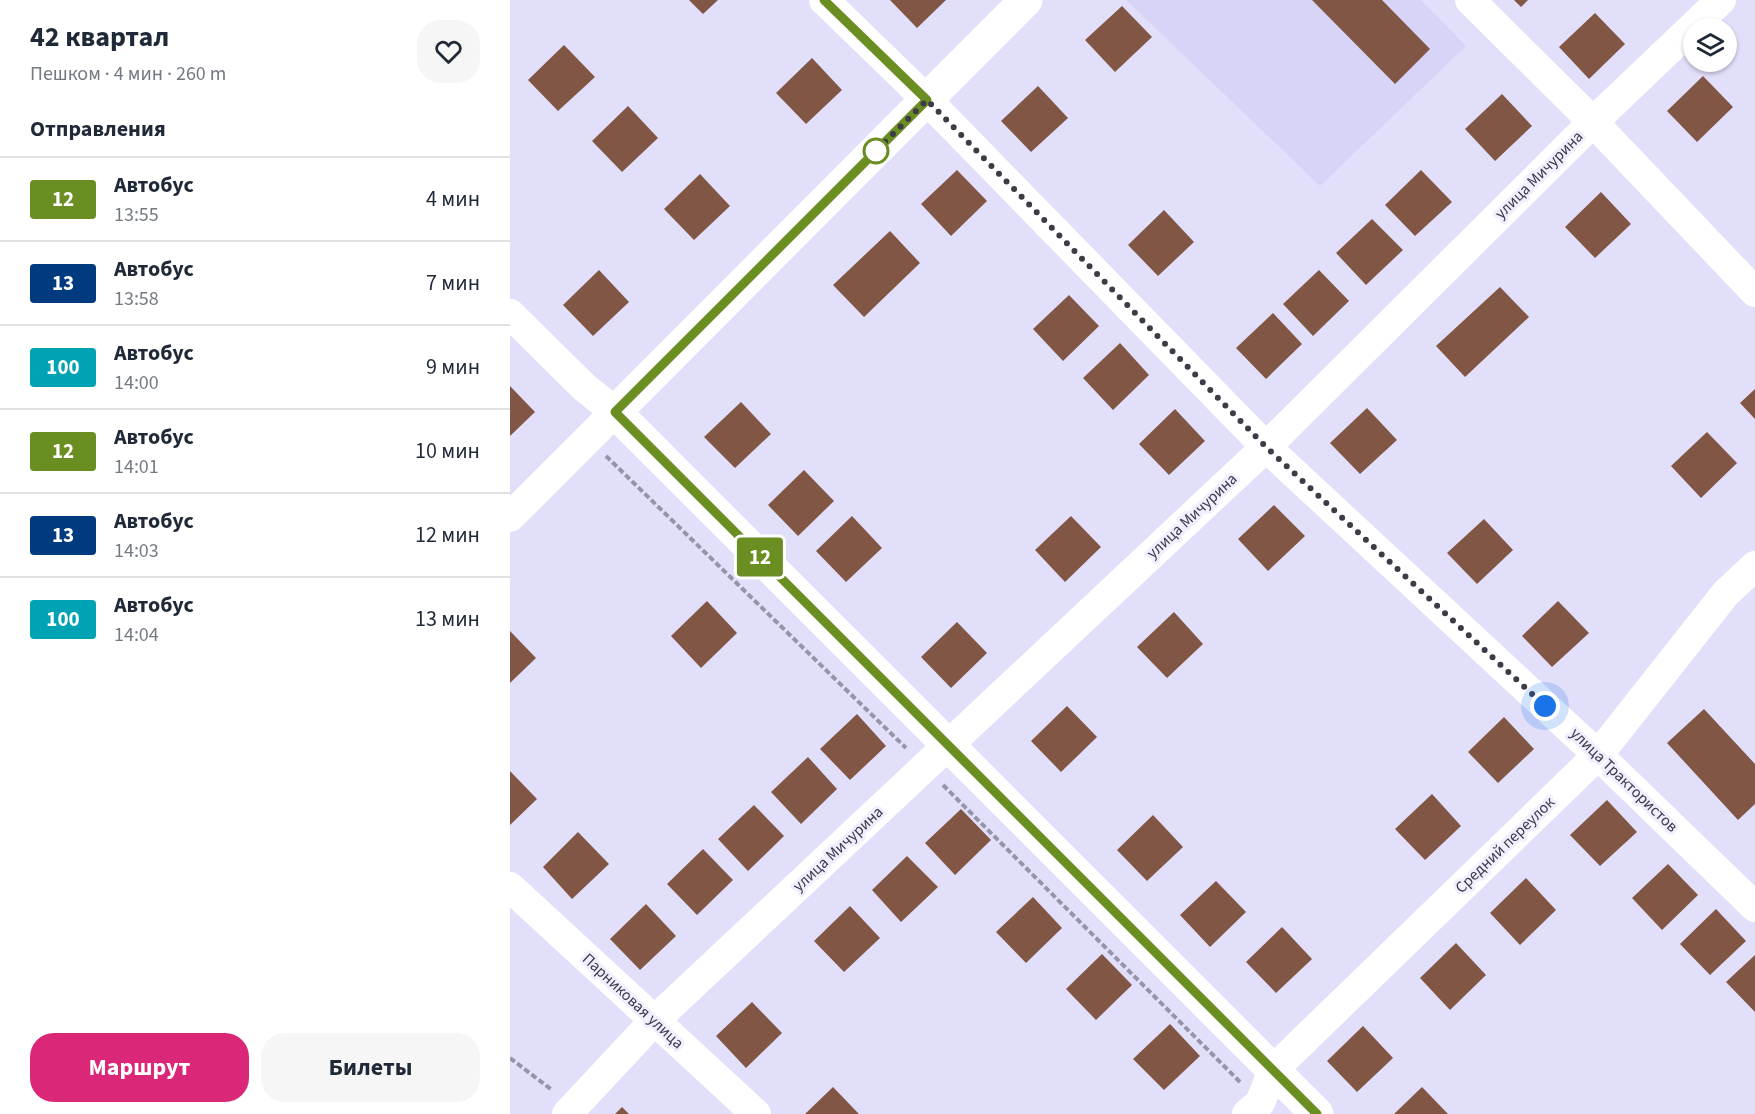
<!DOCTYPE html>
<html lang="ru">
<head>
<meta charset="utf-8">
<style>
  :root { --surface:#fff; --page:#f6f6f7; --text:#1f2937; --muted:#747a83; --line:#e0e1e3; --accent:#db2777 }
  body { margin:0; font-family:"Source Sans 3",sans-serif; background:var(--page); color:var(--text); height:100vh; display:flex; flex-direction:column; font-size:22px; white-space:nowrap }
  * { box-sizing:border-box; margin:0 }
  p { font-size:20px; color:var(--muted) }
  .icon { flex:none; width:33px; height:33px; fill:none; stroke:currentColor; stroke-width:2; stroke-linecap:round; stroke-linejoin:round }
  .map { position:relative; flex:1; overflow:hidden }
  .side { display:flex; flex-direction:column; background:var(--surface); width:510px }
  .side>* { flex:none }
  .badge { padding:0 12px; border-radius:4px; font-size:21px; line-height:39px }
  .buttons { position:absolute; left:1173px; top:18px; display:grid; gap:12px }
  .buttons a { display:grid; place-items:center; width:54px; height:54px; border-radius:50%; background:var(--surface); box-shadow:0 2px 4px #0004; font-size:30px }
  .you { position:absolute; width:30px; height:30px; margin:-15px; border:4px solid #fff; border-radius:50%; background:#1a73e8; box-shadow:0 0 0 9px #1a73e833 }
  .map>.badge { position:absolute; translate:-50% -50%; box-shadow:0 0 0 3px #fff }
  h2 { padding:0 30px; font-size:22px; line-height:54px }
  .round { display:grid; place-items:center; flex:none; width:63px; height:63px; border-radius:24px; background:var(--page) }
  .summary { display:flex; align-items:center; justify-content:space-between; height:102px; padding:0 30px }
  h1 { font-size:28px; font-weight:700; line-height:45px }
  .action { display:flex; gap:12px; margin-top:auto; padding:12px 30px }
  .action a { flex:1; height:69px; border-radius:24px; background:var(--accent); color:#fff; font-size:24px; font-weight:700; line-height:69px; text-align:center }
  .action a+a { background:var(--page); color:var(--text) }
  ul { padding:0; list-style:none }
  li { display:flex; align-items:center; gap:18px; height:84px; padding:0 30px; border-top:2px solid var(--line) }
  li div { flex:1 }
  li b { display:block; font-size:22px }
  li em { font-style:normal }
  li .badge { min-width:66px; font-weight:700; text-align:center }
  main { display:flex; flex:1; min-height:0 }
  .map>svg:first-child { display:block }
  .built { fill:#d8d4f7 }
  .building { fill:#825644 }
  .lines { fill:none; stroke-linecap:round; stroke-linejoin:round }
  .path { stroke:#9694a8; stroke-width:4; stroke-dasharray:6 3; stroke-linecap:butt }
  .minor { stroke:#fff; stroke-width:30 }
  .secondary { stroke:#fff; stroke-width:33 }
  .line-casing { stroke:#fff; stroke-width:14 }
  .line { stroke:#6b8e23; stroke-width:9 }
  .walk { stroke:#3c3b46; stroke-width:6; stroke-dasharray:0 10.8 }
  .stop-dot { fill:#fff; stroke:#6b8e23; stroke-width:3 }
  .labels { text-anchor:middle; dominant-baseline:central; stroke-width:6; stroke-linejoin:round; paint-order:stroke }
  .street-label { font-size:16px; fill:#3c3b46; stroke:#f0eeff }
</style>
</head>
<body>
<main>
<section class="side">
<div class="summary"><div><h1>42 квартал</h1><p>Пешком · 4 мин · 260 m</p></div><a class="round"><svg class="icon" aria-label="heart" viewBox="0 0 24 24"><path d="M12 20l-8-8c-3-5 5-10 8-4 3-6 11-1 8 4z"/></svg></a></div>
<h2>Отправления</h2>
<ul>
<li><span class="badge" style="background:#6b8e23;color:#fff">12</span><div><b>Автобус</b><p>13:55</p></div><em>4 мин</em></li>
<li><span class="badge" style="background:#003b80;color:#fff">13</span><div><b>Автобус</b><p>13:58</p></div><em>7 мин</em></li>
<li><span class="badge" style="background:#00a3b4;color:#fff">100</span><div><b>Автобус</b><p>14:00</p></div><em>9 мин</em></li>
<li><span class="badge" style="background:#6b8e23;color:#fff">12</span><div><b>Автобус</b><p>14:01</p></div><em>10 мин</em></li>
<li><span class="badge" style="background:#003b80;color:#fff">13</span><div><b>Автобус</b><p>14:03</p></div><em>12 мин</em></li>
<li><span class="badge" style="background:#00a3b4;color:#fff">100</span><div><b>Автобус</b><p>14:04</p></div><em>13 мин</em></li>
</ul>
<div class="action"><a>Маршрут</a><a>Билеты</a></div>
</section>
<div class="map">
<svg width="1245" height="1114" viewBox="0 0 1245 1114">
  <rect width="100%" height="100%" fill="#e2dffb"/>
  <!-- built -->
  <path class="built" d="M616,0h295l45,46 -146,140z"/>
  <!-- building -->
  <path class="building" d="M179,0h29l-15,14z
    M380,0h56l-29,28z
    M802,0h70l48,49 -35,35z
    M1004,0h14l-7,7z
    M612,6l30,31 -37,35 -30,-32z
    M1085,13l30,31 -36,35 -30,-32z
    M54,45l31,32 -37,34 -30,-31z
    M302,58l30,32 -36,34 -30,-31z
    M1193,76l30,31 -36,35 -30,-31z
    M528,86l30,32 -37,34 -30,-31z
    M992,94l30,32 -37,35 -30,-32z
    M118,106l30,32 -36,34 -30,-31z
    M447,170l30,31 -36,35 -30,-32z
    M911,170l31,32 -37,34 -30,-31z
    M190,174l30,32 -36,34 -30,-31z
    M1091,192l30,32 -36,34 -30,-31z
    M654,210l30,32 -36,34 -30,-31z
    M862,219l31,31 -37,35 -30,-32z
    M380,231l30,32 -56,54 -31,-32z
    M89,270l30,32 -36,34 -30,-31z
    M809,270l30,31 -36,35 -30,-32z
    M990,287l29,30 -64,60 -29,-31z
    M559,295l30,31 -36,35 -30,-32z
    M763,313l29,31 -36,35 -30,-31z
    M610,343l29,32 -36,35 -30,-32z
    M0,386l25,26 -25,24z
    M1245,389v30l-15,-16z
    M231,402l30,32 -36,34 -31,-31z
    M857,408l30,32 -37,34 -30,-31z
    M665,409l30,32 -36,34 -30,-31z
    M1197,432l30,31 -36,35 -30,-32z
    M294,470l30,31 -36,35 -30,-31z
    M764,505l31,31 -37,35 -30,-32z
    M342,516l30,32 -36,34 -30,-31z
    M561,516l30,31 -36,35 -30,-32z
    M974,519l29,31 -36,34 -30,-31z
    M197,601l30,32 -36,35 -30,-32z
    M1048,601l31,32 -37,34 -30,-31z
    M664,612l29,32 -36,34 -30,-31z
    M447,622l30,31 -36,35 -30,-31z
    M0,631l26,27 -26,25z
    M557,706l30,31 -36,35 -30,-31z
    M1194,709l51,55v40l-17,16 -71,-77z
    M347,714l29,32 -36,34 -30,-31z
    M994,717l30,32 -36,34 -30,-31z
    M298,757l29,32 -36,35 -30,-32z
    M0,771l27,28 -27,26z
    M922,794l29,32 -36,34 -30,-31z
    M1097,800l30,32 -37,34 -30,-31z
    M244,805l30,31 -36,35 -30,-32z
    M451,809l30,31 -36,35 -30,-32z
    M643,815l30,32 -36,34 -30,-31z
    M68,832l31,32 -37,35 -29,-32z
    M193,849l30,31 -36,35 -30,-31z
    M397,856l31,31 -37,35 -29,-32z
    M1158,864l30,31 -36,35 -30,-32z
    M1016,878l30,32 -36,35 -30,-32z
    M706,881l30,31 -36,35 -30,-32z
    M523,897l29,31 -36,35 -30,-31z
    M136,904l30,32 -36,34 -30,-31z
    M340,906l30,32 -36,34 -30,-31z
    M1206,909l30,32 -36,34 -30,-31z
    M772,927l30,32 -36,34 -30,-31z
    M946,943l30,32 -36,35 -30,-32z
    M592,954l30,31 -36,35 -30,-31z
    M1245,955v57l-29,-30z
    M242,1002l30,31 -36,35 -30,-32z
    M660,1024l30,32 -36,34 -31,-31z
    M853,1026l30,32 -36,34 -30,-31z
    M323,1087l26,27h-54z
    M912,1087l26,27h-54z
    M112,1107l7,7h-14z"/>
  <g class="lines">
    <!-- path -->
    <path class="path" d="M96,456l300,292
      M433,785l298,298
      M0,1058l42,32"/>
    <!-- minor -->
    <path class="minor" d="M314,0l103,100 339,347 332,308 157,152
      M960,0l123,122 162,170
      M0,314l74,73 31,25 -105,105
      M0,887l246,227
      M57,1114l87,-93 612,-574 327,-325 128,-122
      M737,1114l13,-11 13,-33 325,-315 128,-162 29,-27"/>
    <!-- secondary -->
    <path class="secondary" d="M516,0l-411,412 702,702"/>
  </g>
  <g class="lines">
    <defs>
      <path id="line" d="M314,0l103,100 -312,312 702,702"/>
    </defs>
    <!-- line casing -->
    <use href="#line" class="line-casing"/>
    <!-- line -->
    <use href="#line" class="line"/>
    <!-- walk -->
    <path class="walk" d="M366,151l-3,3 54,-54 339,347 279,259"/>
  </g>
  <!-- markers -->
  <circle class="stop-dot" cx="366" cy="151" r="12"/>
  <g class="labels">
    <!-- street labels -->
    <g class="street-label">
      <text transform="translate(1029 175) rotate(-45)">улица Мичурина</text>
      <text transform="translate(682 516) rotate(-43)">улица Мичурина</text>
      <text transform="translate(1114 780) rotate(44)">улица Трактористов</text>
      <text transform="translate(995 845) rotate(-44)">Средний переулок</text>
      <text transform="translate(328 849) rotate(-43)">улица Мичурина</text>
      <text transform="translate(123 1001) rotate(43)">Парниковая улица</text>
    </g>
  </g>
</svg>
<div class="buttons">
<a><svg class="icon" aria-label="layers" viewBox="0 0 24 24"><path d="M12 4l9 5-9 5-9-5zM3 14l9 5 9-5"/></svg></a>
</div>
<div class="you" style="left:1035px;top:706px"></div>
<b class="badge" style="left:250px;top:557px;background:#6b8e23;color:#fff">12</b>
</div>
</main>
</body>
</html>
